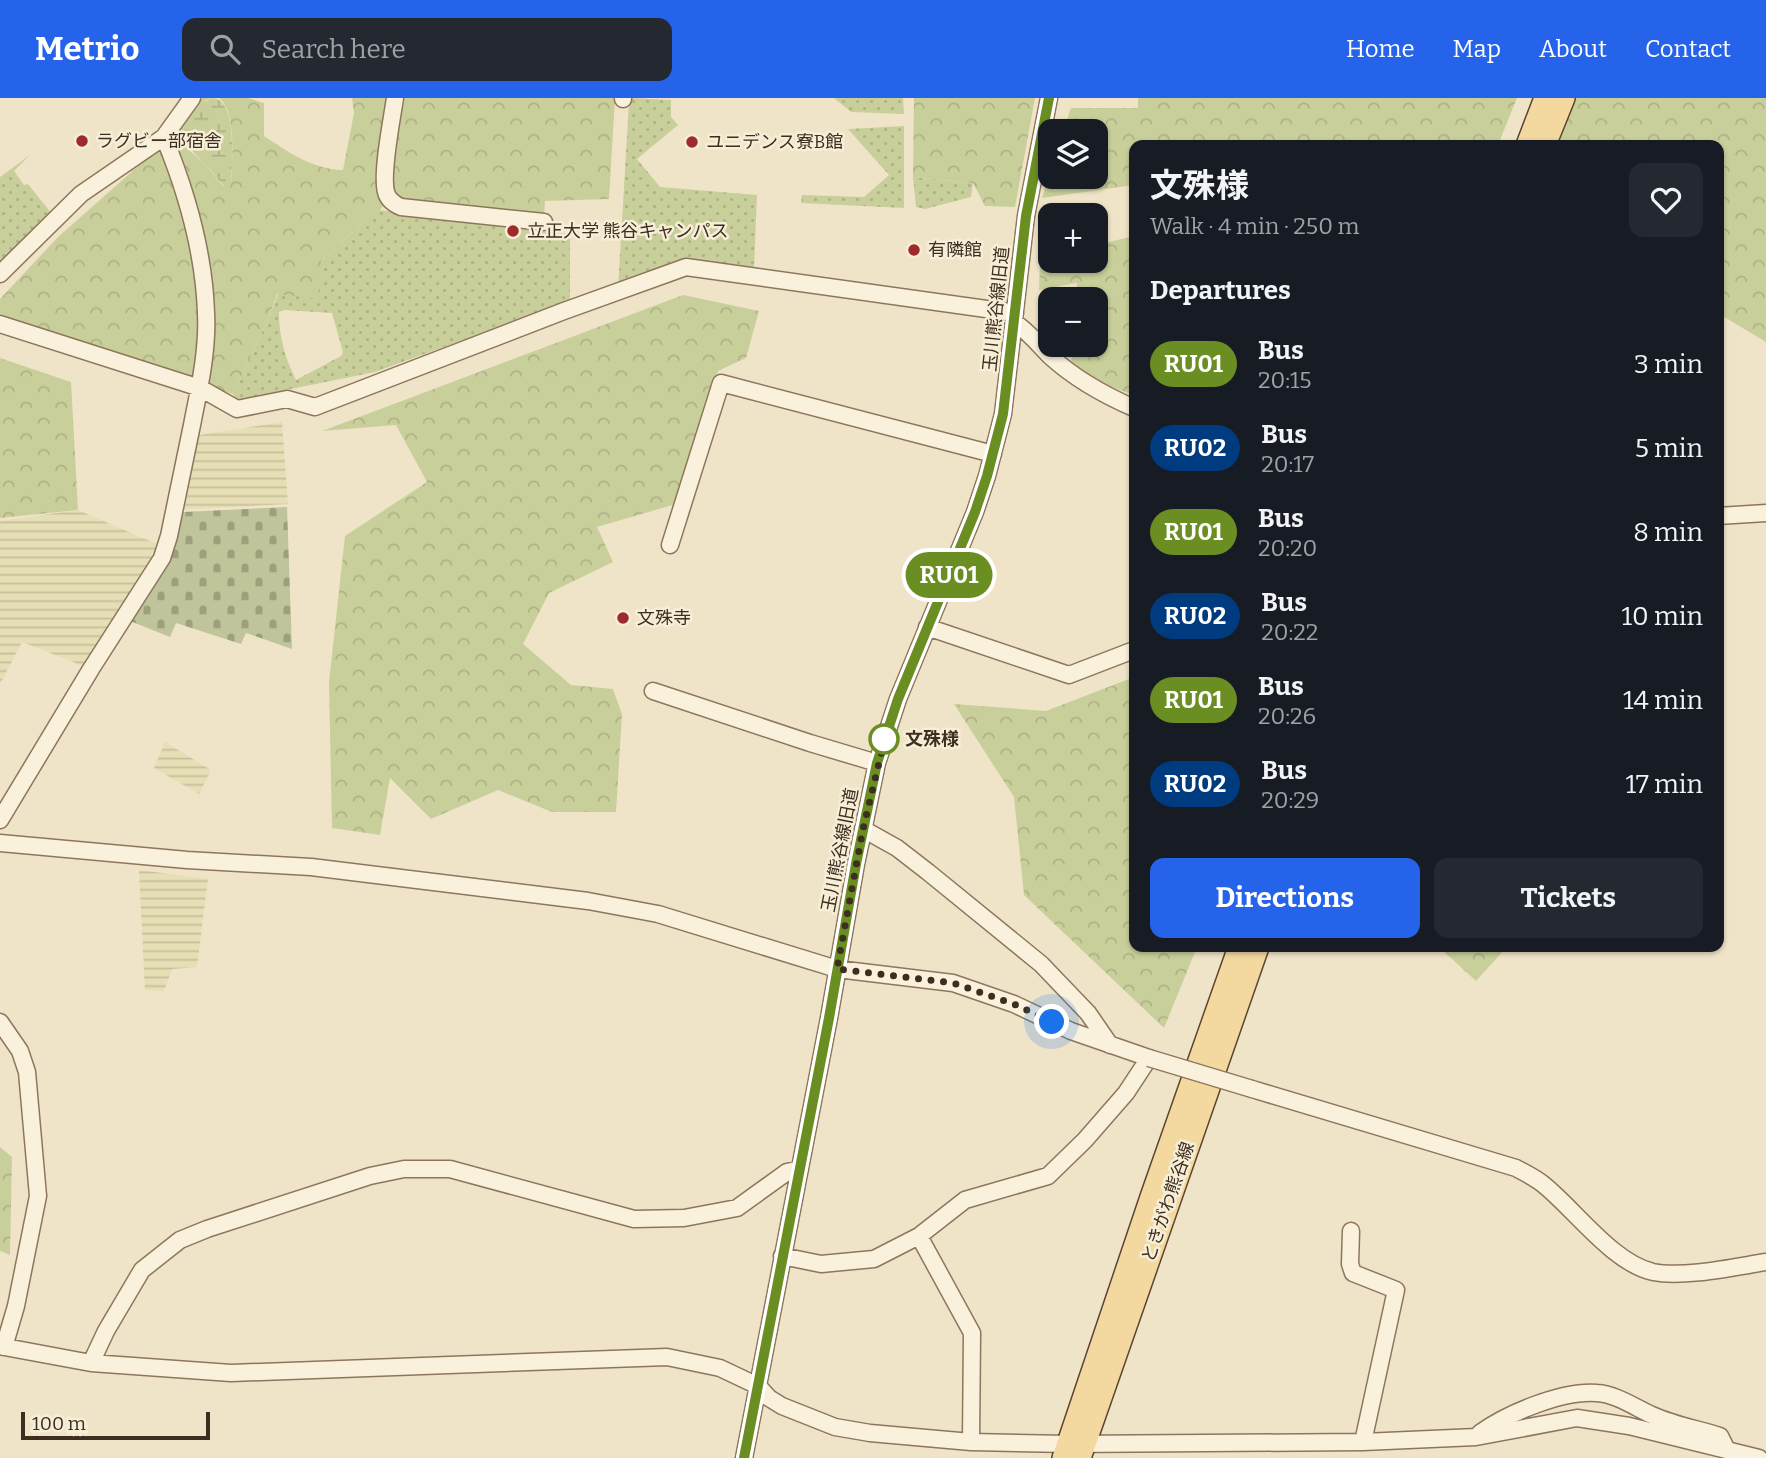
<!DOCTYPE html>
<html lang="en">
<head>
<meta charset="utf-8">
<style>
  :root { --surface:#171b24; --page:#242831; --text:#f1f3f6; --muted:#9ea1a6; --accent:#2563eb }
  body { margin:0; font-family:Bitter,"Noto Sans JP",serif; background:var(--page); color:var(--text); height:100vh; display:flex; flex-direction:column; font-size:26px; white-space:nowrap }
  * { box-sizing:border-box; margin:0 }
  p { font-size:23px; color:var(--muted) }
  .icon { flex:none; width:38px; height:38px; fill:none; stroke:currentColor; stroke-width:2; stroke-linecap:round; stroke-linejoin:round }
  .map { position:relative; flex:1; overflow:hidden }
  .drawer { position:absolute; left:1129px; top:42px; width:595px; height:812px; display:flex; flex-direction:column; background:var(--surface); border-radius:14px; box-shadow:0 2px 5px #0004 }
  .drawer>* { flex:none }
  .badge { padding:0 14px; border-radius:23px; font-size:24px; line-height:46px }
  .tools { position:absolute; left:1038px; top:21px; display:grid; gap:14px }
  .tools a { display:grid; place-items:center; width:70px; height:70px; border-radius:14px; background:var(--surface); box-shadow:0 2px 5px #0004; font-size:35px }
  .scale { position:absolute; left:21px; bottom:18px; width:189px; box-sizing:border-box; padding-left:7px; border:4px solid #3d2e20; border-top:0; font-size:19px; line-height:24px; white-space:nowrap; color:#3d2e20; -webkit-text-stroke:5px #f7eed8; paint-order:stroke }
  .you { position:absolute; width:35px; height:35px; margin:-18px; border:5px solid #fff; border-radius:50%; background:#1a73e8; box-shadow:0 0 0 10px #1a73e833 }
  .map>.badge { position:absolute; translate:-50% -50%; box-shadow:0 0 0 4px #fff }
  h2 { padding:0 21px; font-size:26px; line-height:63px }
  .round { display:grid; place-items:center; flex:none; width:74px; height:74px; border-radius:14px; background:var(--page) }
  .overview { display:flex; align-items:center; justify-content:space-between; height:119px; padding:0 21px }
  h1 { font-size:33px; font-weight:700; line-height:52px }
  .button { display:flex; gap:14px; margin-top:auto; padding:14px 21px }
  .button a { flex:1; height:80px; border-radius:14px; background:var(--accent); color:#fff; font-size:28px; font-weight:700; line-height:80px; text-align:center }
  .button a+a { background:var(--page); color:var(--text) }
  ul { padding:0; list-style:none }
  li { display:flex; align-items:center; gap:21px; height:84px; padding:0 21px }
  li div { flex:1 }
  li b { display:block; font-size:26px }
  li em { font-style:normal }
  li .badge { min-width:77px; font-weight:700; text-align:center }
  header { display:flex; align-items:center; gap:42px; box-sizing:border-box; height:98px; padding:0 35px; background:var(--accent); color:#fff }
  header strong { font-size:33px }
  nav { display:flex; gap:38px; margin-inline-start:auto; font-size:24px }
  .search { width:490px; height:63px; background:var(--page); display:flex; align-items:center; gap:18px; box-sizing:border-box; padding:0 24px; border-radius:14px; color:var(--muted); font-size:26px }
  .map>svg:first-child { display:block }
  .farmland { fill:url(#farmland-rules) }
  .grass { fill:url(#grass-dots); fill-rule:evenodd }
  .forest { fill:url(#forest-crowns) }
  .wetland { fill:url(#wetland-marsh) }
  .cemetery { fill:url(#cemetery-stones) }
  .lines { fill:none; stroke-linecap:round; stroke-linejoin:round }
  .minor-casing { stroke:#8d765c; stroke-width:19 }
  .major-casing { stroke:#5b4430; stroke-width:24 }
  .minor { stroke:#faf1dc; stroke-width:16 }
  .major { stroke:#f3d9a0; stroke-width:21 }
  .minor-bridge-casing { stroke:#8d765c; stroke-width:19; stroke-linecap:butt }
  .minor-bridge { stroke:#faf1dc; stroke-width:16 }
  .line-casing { stroke:#fff; stroke-width:16 }
  .line { stroke:#6b8e23; stroke-width:10 }
  .walk { stroke:#3d2e20; stroke-width:7; stroke-dasharray:0 12.6 }
  .poi-dot { fill:#9e2a2b; stroke:#f7eed8; stroke-width:2.5 }
  .stop-dot { fill:#fff; stroke:#6b8e23; stroke-width:3.5 }
  .labels { text-anchor:middle; dominant-baseline:central; stroke-width:5; stroke-linejoin:round; paint-order:stroke }
  .poi-label { font-size:18px; fill:#3d2e20; stroke:#f7eed8; text-anchor:start }
  .street-label { font-size:18px; fill:#3d2e20; stroke:#f7eed8 }
  .stop-label { font-size:18px; font-weight:bold; fill:#3d2e20; stroke:#f7eed8; text-anchor:start }
</style>
</head>
<body>
<header>
<strong>Metrio</strong>
<div class="search"><svg class="icon" aria-label="search" viewBox="0 0 24 24"><circle cx="10" cy="10" r="6"/><path d="M15 15l6 6"/></svg>Search here</div>
<nav><a>Home</a><a>Map</a><a>About</a><a>Contact</a></nav>
</header>
<div class="map">
<svg width="1766" height="1360" viewBox="0 0 1766 1360">
  <defs>
    <pattern id="farmland-rules" width="6" height="5" patternUnits="userSpaceOnUse" patternTransform="scale(1.75)"><rect width="6" height="5" fill="#e6deb5"/><path d="M0 2.5h6" fill="none" stroke="#c6bf9b"/></pattern>
    <pattern id="grass-dots" width="8" height="8" patternUnits="userSpaceOnUse" patternTransform="scale(1.75)"><rect width="8" height="8" fill="#c9cf9b"/><path d="M2 2h.1M6 6h.1" fill="none" stroke="#aeb285" stroke-width="1.8" stroke-linecap="round"/></pattern>
    <pattern id="forest-crowns" width="20" height="18" patternUnits="userSpaceOnUse" patternTransform="scale(1.75)"><rect width="20" height="18" fill="#c9cf9b"/><path d="M2 6a3 3 0 1 1 6 0M12 15a3 3 0 1 1 6 0" fill="none" stroke="#aeb285"/></pattern>
    <pattern id="wetland-marsh" width="20" height="14" patternUnits="userSpaceOnUse" patternTransform="scale(1.75)"><rect width="20" height="14" fill="#c9cf9b"/><path d="M1 5h8M5 5V1M11 12h8M15 12V8" fill="none" stroke="#aeb285"/></pattern>
    <pattern id="cemetery-stones" width="16" height="16" patternUnits="userSpaceOnUse" patternTransform="scale(1.75)"><rect width="16" height="16" fill="#bfc49a"/><path d="M2 7V4a2 2 0 0 1 4 0v3zM10 15v-3a2 2 0 0 1 4 0v3z" fill="#9ca07d"/></pattern>
  </defs>
  <rect width="100%" height="100%" fill="#f0e4c8"/>
  <!-- farmland -->
  <path class="farmland" d="M282,324l6,82 -110,6 15,-74z
    M78,412l81,35 -68,124 -69,-27 -22,42v-163z
    M165,644l46,28 -12,24 -45,-26z
    M139,772l69,9 -11,88 -25,2 -8,22 -19,-1z"/>
  <!-- grass -->
  <path class="grass" d="M632,0l39,2v17l7,8 -41,34 23,28 97,8 -3,74 -63,-6 -73,27 11,-188z
    M834,0h69l1,16 -53,-2z
    M904,28v82l-103,-5 1,-8 62,2 25,-22 -41,-46z
    M30,57l-16,16 10,14 4,-1 24,30 -52,54v-91z
    M913,79l60,6 -2,14 -46,12 -9,-2z
    M377,112l167,17v5l26,2v67l-195,71 -138,28 -4,-6 34,-72 11,-28 43,-33zM284,212l48,3 11,39 -2,4 -45,24c-11,-22 -17,-43 -17,-68z"/>
  <!-- forest -->
  <path class="forest" d="M202,0h10l-6,2 -22,37 6,14 16,14 17,21 8,-1c1,-22 6,-73 -12,-87h29l16,5v33c26,17 48,33 79,34l11,-57 -2,-15h263l-6,101 -64,2 -1,17 -142,-18 -9,-6 -13,16h-3l-56,51 -3,38 -41,-5 -10,28 -34,72 -233,-69v-26l58,-62 113,-100 17,-25z
    M914,0h121l-20,109 -30,-1 -12,-23 -60,-6z
    M1138,0h379l-19,47h-364v40l-92,13 8,-26v5h46v-46h-33l8,-23h67z
    M1574,0h192v244l-47,-28 -1,-169h-160z
    M1134,138v159l-64,-23 3,-27h23v-46h-19v-16l-38,7 1,-32 10,-3v6h46v-16z
    M683,197l76,16 -13,47 -28,13 -42,133 -79,23 16,35 -64,31 -26,51 48,41 42,4 9,25 -6,98h-64l-54,-22 -67,29 -41,-41 -10,57 -48,-7 -3,-146 16,-146 82,-54 -31,-57 -74,6z
    M0,260l71,24 7,128 -78,8z
    M1134,579v270h63l-33,81 -140,-133 -10,-98 -60,-93 92,7z
    M1439,849h68l-31,34z
    M0,1049l12,10 -2,98 -10,-4z"/>
  <!-- wetland -->
  <path class="wetland" d="M212,0c26,0 20,68 19,87l-3,4c-8,-6 -13,-14 -19,-21 -17,-18 -38,-31 -14,-56 5,-5 9,-11 17,-14z"/>
  <!-- cemetery -->
  <path class="cemetery" d="M287,409l5,142 -46,-16 -5,11 -65,-21 -6,14 -40,-16 37,-57 16,-52z"/>
  <g class="lines">
    <defs>
      <path id="minor" d="M395,0c-3,21 -14,75 -9,94 2,8 8,12 15,15l143,15
        M623,0v1
        M0,176l81,-80 83,-57 28,-39
        M1014,224c14,9 24,22 36,34 24,22 54,39 84,52
        M0,226l200,64 37,21 50,-10 28,8 249,-96 122,-44 329,46
        M1718,418l48,-3
        M670,447l51,-162 272,71
        M927,529l142,48 65,-25
        M653,593l157,52 67,20
        M0,722l91,-151 71,-111 7,-22c8,-37 15,-74 23,-111 7,-36 16,-74 14,-112 -2,-61 -19,-120 -42,-176
        M863,731l34,19 31,24 113,92 47,49 22,32
        M0,745l187,17 124,7 277,34 70,13 179,55 116,14 61,21 57,27 78,27 -23,35 -41,47 -37,36 -83,24 -46,36 -45,23 -53,5 -39,-8
        M0,924l20,29 7,21 11,124 -22,110 -12,41
        M1252,991l264,79c9,5 20,10 28,17 31,25 69,78 109,87 31,6 81,-5 113,-10
        M1351,1133l-1,33 3,9 43,17 -33,152
        M919,1138l53,97 -1,109
        M0,1248l91,17 140,10 436,-16 53,11 38,18 11,12 13,8 53,21 35,6 101,9 97,2 295,-2 113,-5 101,-19 52,8 130,32
        M91,1265l15,-32 36,-61 38,-30 27,-11 163,-53 34,-7h46l184,50 50,-1 53,-10 50,-36 13,-3
        M1480,1335c28,-20 83,-43 117,-40 19,1 39,15 55,22 22,10 46,14 68,21l8,16
        M744,1360l85,-440 27,-154 21,-101 21,-64 77,-187 12,-36 16,-62 23,-198 23,-118"/>
      <path id="major" d="M1527,47l18,-47
        M1545,47l19,-47
        M1063,1360l89,-264 87,-247
        M1080,1360l178,-511"/>
    </defs>
    <!-- minor casing -->
    <use href="#minor" class="minor-casing"/>
    <!-- major casing -->
    <use href="#major" class="major-casing"/>
    <!-- minor -->
    <use href="#minor" class="minor"/>
    <!-- major -->
    <use href="#major" class="major"/>
    <defs>
      <path id="minor-bridge" d="M1149,960l103,31"/>
    </defs>
    <!-- minor-bridge casing -->
    <use href="#minor-bridge" class="minor-bridge-casing"/>
    <!-- minor-bridge -->
    <use href="#minor-bridge" class="minor-bridge"/>
  </g>
  <g class="lines">
    <defs>
      <path id="line" d="M744,1360l85,-440 27,-154 21,-101 21,-64 77,-187 12,-36 16,-62 23,-198 23,-118"/>
    </defs>
    <!-- line casing -->
    <use href="#line" class="line-casing"/>
    <!-- line -->
    <use href="#line" class="line"/>
    <!-- walk -->
    <path class="walk" d="M884,641l2,-5 -23,95 -26,140 116,14 61,21 38,18"/>
  </g>
  <!-- markers -->
  <g class="poi-dot">
    <circle cx="82" cy="43" r="7"/>
    <circle cx="692" cy="44" r="7"/>
    <circle cx="513" cy="133" r="7"/>
    <circle cx="914" cy="152" r="7"/>
    <circle cx="623" cy="520" r="7"/>
  </g>
  <circle class="stop-dot" cx="884" cy="641" r="14"/>
  <g class="labels">
    <!-- poi labels -->
    <g class="poi-label">
      <text x="96" y="43">ラグビー部宿舎</text>
      <text x="706" y="44">ユニデンス寮B館</text>
      <text x="527" y="133">立正大学 熊谷キャンパス</text>
      <text x="928" y="152">有隣館</text>
      <text x="637" y="520">文殊寺</text>
    </g>
    <!-- street labels -->
    <g class="street-label">
      <text transform="translate(996 211) rotate(-84)">玉川熊谷線旧道</text>
      <text transform="translate(840 752) rotate(-79)">玉川熊谷線旧道</text>
      <text transform="translate(1168 1104) rotate(-71)">ときがわ熊谷線</text>
    </g>
    <!-- stop labels -->
    <g class="stop-label">
      <text x="905" y="641">文殊様</text>
    </g>
  </g>
</svg>
<div class="tools">
<a><svg class="icon" aria-label="layers" viewBox="0 0 24 24"><path d="M12 4l9 5-9 5-9-5zM3 14l9 5 9-5"/></svg></a>
<a>+</a>
<a>−</a>
</div>
<div class="scale">100 m</div>
<div class="you" style="left:1052px;top:924px"></div>
<b class="badge" style="left:949px;top:477px;background:#6b8e23;color:#fff">RU01</b>
<section class="drawer">
<div class="overview"><div><h1>文殊様</h1><p>Walk · 4 min · 250 m</p></div><a class="round"><svg class="icon" aria-label="heart" viewBox="0 0 24 24"><path d="M12 20l-8-8c-3-5 5-10 8-4 3-6 11-1 8 4z"/></svg></a></div>
<h2>Departures</h2>
<ul>
<li><span class="badge" style="background:#6b8e23;color:#fff">RU01</span><div><b>Bus</b><p>20:15</p></div><em>3 min</em></li>
<li><span class="badge" style="background:#003b80;color:#fff">RU02</span><div><b>Bus</b><p>20:17</p></div><em>5 min</em></li>
<li><span class="badge" style="background:#6b8e23;color:#fff">RU01</span><div><b>Bus</b><p>20:20</p></div><em>8 min</em></li>
<li><span class="badge" style="background:#003b80;color:#fff">RU02</span><div><b>Bus</b><p>20:22</p></div><em>10 min</em></li>
<li><span class="badge" style="background:#6b8e23;color:#fff">RU01</span><div><b>Bus</b><p>20:26</p></div><em>14 min</em></li>
<li><span class="badge" style="background:#003b80;color:#fff">RU02</span><div><b>Bus</b><p>20:29</p></div><em>17 min</em></li>
</ul>
<div class="button"><a>Directions</a><a>Tickets</a></div>
</section>
</div>
</body>
</html>
